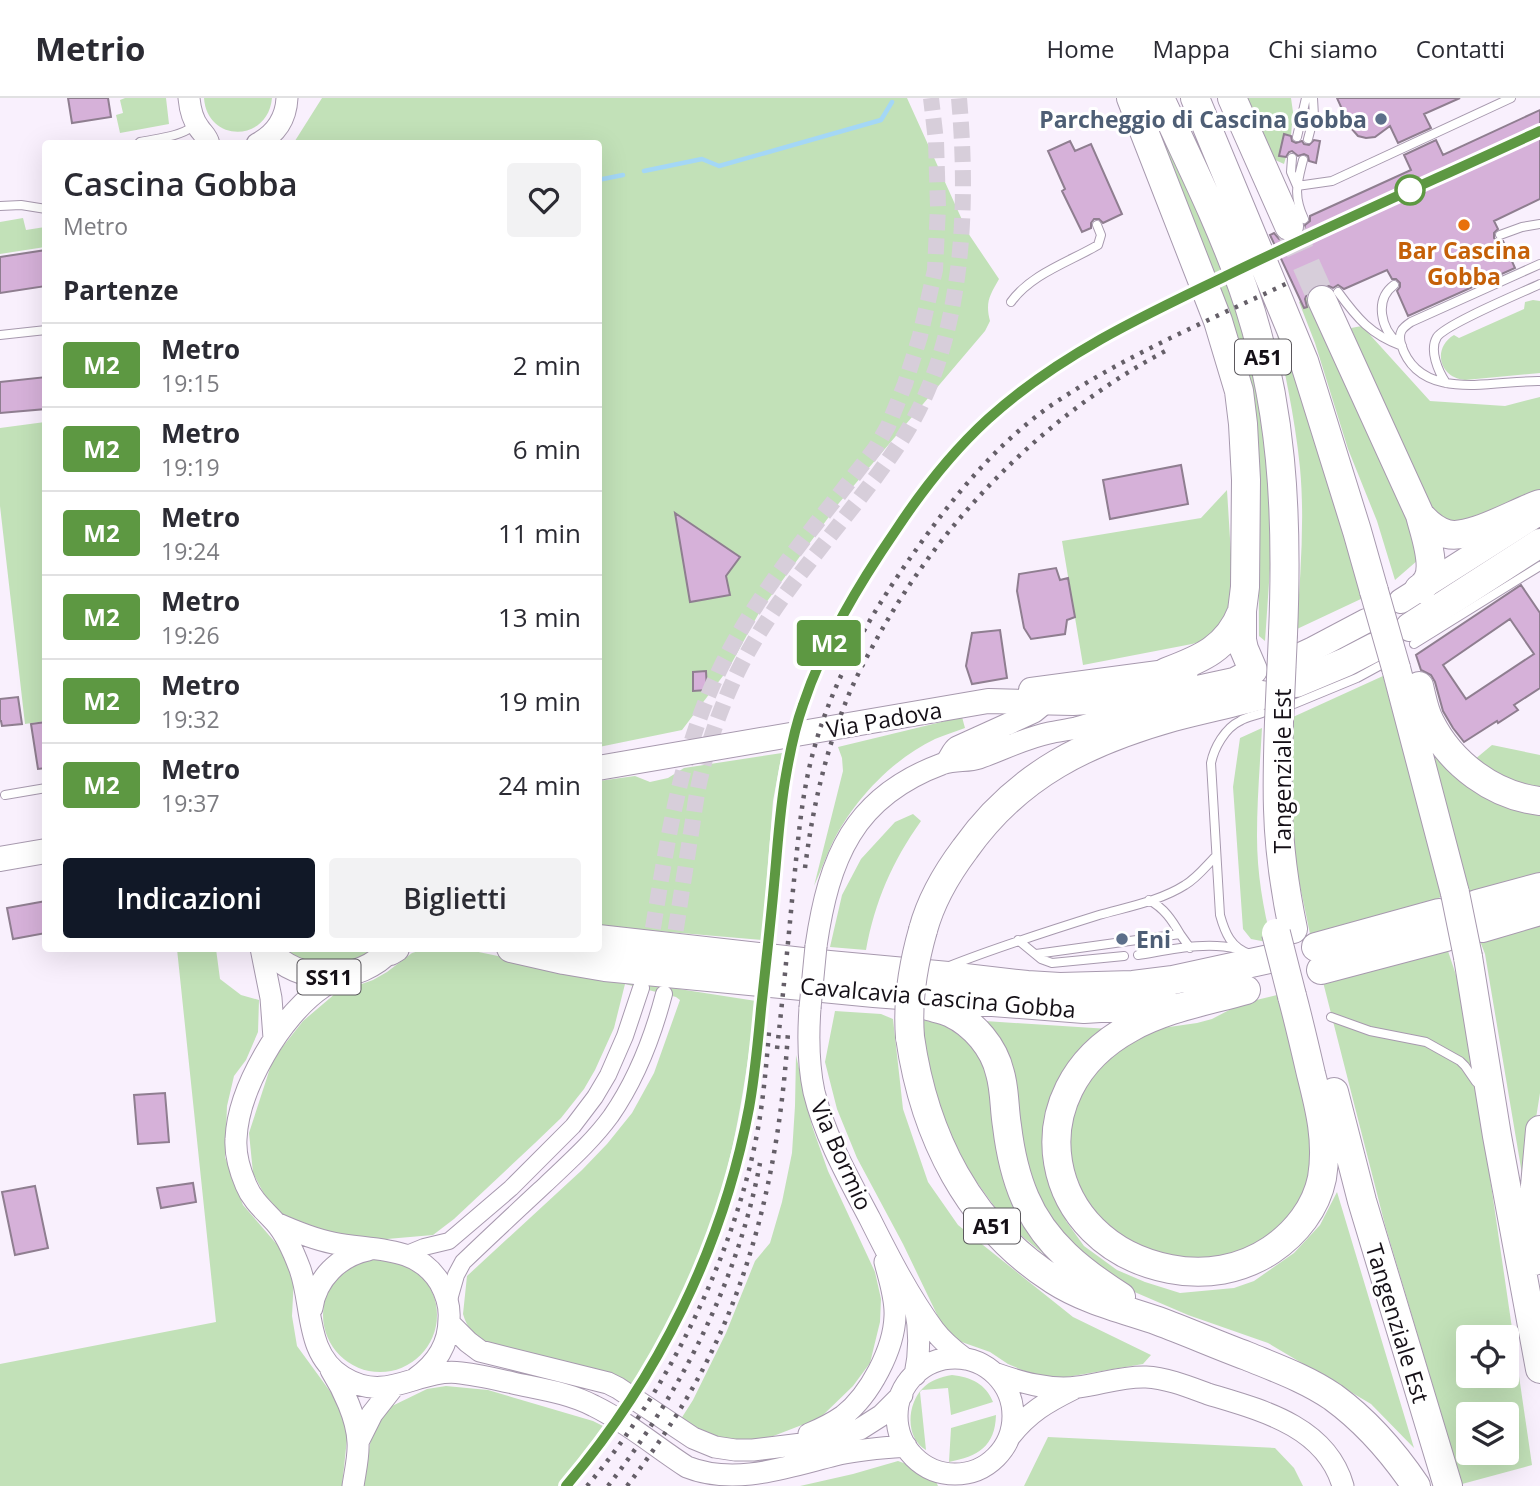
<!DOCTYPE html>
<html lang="it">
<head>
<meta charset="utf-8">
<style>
  :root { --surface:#fff; --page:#f2f2f3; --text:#2b2b33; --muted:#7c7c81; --line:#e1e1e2; --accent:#111827 }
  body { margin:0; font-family:"Open Sans",sans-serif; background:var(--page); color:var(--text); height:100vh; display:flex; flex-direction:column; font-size:26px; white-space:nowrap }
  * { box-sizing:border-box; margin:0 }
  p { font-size:23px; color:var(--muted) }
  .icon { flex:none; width:38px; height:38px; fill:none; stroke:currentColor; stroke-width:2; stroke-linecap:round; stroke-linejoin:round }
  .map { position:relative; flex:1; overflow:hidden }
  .side { position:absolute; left:42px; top:42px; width:560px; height:812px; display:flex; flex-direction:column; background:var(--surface); border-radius:7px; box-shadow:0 7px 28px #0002 }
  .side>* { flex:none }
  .badge { padding:0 14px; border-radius:5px; font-size:24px; line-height:46px }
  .buttons { position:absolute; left:1456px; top:1227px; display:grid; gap:14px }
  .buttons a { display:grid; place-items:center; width:63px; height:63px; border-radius:7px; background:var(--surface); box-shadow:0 7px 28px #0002; font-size:35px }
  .map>.badge { position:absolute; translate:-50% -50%; box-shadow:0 0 0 4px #fff }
  h2 { padding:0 21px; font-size:26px; line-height:63px }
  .round { display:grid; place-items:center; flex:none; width:74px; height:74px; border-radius:7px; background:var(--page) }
  .headline { display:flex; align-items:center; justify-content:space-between; height:119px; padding:0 21px }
  h1 { font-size:33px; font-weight:600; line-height:52px }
  .action { display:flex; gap:14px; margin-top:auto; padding:14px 21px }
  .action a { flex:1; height:80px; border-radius:7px; background:var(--accent); color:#fff; font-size:28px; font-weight:600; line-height:80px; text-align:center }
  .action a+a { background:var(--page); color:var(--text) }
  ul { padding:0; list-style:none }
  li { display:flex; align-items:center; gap:21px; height:84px; padding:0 21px; border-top:2px solid var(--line) }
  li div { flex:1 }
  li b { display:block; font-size:26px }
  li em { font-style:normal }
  li .badge { min-width:77px; font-weight:700; text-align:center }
  header { display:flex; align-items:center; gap:42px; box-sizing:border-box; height:98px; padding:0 35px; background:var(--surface); border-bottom:2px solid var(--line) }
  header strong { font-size:33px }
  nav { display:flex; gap:38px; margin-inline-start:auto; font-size:24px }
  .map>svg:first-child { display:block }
  .green { fill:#c2e1b8; fill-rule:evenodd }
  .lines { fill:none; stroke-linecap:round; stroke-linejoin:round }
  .stream { stroke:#a4d7f6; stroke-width:4.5 }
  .building { fill:#d6b1d9; stroke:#8f7e90; stroke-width:2; fill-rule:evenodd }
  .street-tunnel { stroke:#d7ceda; stroke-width:16; stroke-dasharray:16 8; stroke-linecap:butt }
  .highway-tunnel { stroke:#d7ceda; stroke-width:28; stroke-dasharray:28 14; stroke-linecap:butt }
  .lane-casing { stroke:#a799ae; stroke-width:10 }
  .street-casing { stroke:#a799ae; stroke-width:18 }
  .secondary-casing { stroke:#a799ae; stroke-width:23 }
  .primary-casing { stroke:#a799ae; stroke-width:26 }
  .highway-casing { stroke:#a799ae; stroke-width:30 }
  .lane { stroke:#fff; stroke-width:8 }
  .street { stroke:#fff; stroke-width:16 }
  .secondary { stroke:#fff; stroke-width:21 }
  .primary { stroke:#fff; stroke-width:24 }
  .highway { stroke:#fff; stroke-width:28 }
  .rail { stroke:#655f68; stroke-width:4.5; stroke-dasharray:3.5 7; stroke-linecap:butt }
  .secondary-bridge-casing { stroke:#a799ae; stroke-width:23; stroke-linecap:butt }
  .highway-bridge-casing { stroke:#a799ae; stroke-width:30; stroke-linecap:butt }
  .secondary-bridge { stroke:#fff; stroke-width:21 }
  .highway-bridge { stroke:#fff; stroke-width:28 }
  .line-casing { stroke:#fff; stroke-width:16 }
  .line { stroke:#5d9842; stroke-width:10 }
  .service-dot { fill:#5c6f8a; stroke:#fff; stroke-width:2.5 }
  .stop-dot { fill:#fff; stroke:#5d9842; stroke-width:3.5 }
  .food-dot { fill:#e8710a; stroke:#fff; stroke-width:2.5 }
  .labels { text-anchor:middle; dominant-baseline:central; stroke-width:6; stroke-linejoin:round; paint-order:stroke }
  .shield { fill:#fff; stroke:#5b585d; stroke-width:2 }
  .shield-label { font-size:21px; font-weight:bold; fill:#151017 }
  .service-label { font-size:23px; font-weight:bold; fill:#4e5e75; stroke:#fff; text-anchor:end }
  .food-label { font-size:23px; font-weight:bold; fill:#c56008; stroke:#fff }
  .street-label { font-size:23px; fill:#151017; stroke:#fff }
</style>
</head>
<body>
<header>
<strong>Metrio</strong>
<nav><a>Home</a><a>Mappa</a><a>Chi siamo</a><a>Contatti</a></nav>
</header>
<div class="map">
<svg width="1540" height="1388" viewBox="0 0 1540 1388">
  <rect width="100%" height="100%" fill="#f9f0fd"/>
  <!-- green -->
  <path class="green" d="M125,0h41l3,26 -49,9 -4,-18 7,-2 -3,-13z
    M204,0h68c-4,45 -65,45 -68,0z
    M322,0h585l61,135 31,46c-9,16 -14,23 -9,42l-5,10 -146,172 -79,108 -31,57 -47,62 -83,17 -1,-603h-305z
    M1241,0h50l2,14 -2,24 -7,-2 -5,21 7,2 -2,7 -13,-6z
    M1156,12l57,124 47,142 12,163 -7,102 -6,-5 -1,-170 -108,-353z
    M23,120l3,12 19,-3v20l-45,7v-32z
    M1310,198l108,240v24l-23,20 -18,-59 -29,-72 -33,-106 -16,-41z
    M1533,202l7,1v72l-75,7c-26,-2 -33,-32 -11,-45l5,3 65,-29 1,-7z
    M1278,213l85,287 -66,31c3,-54 8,-108 3,-161 -5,-52 -17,-103 -27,-154z
    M1362,228l68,75 75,5 35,-9v94l-82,33 -23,-5 -43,-92 -41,-99z
    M45,324v299l-20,3 -25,-218v-78z
    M1227,392l7,113 -5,17 -23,20 -14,4 -109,21 -21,-124 139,-23z
    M1383,578l48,177 10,43 -8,9 -123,29 -18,-87 1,-130z
    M962,619l3,11c-10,4 -21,7 -30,11 -44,21 -84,64 -104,107 -6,13 -11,27 -17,40l29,-115 -1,-13 -4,-11z
    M1262,630c-2,36 -5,72 -5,108 0,37 6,72 15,107l-21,-4 -8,-10 -10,-142 7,-49z
    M1429,643l111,73v64l-70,21z
    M1492,647l48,10v35l-40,-13 -26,-17z
    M782,655l-9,48 -11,139 -163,-14v-145l36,-5 15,6 18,-4 16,-10z
    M913,716l8,7c-29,41 -46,80 -55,129l-36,-3 12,-52 19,-36 34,-37z
    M1540,826v169l-11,69 -7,12 -37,-220 -5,-13z
    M1447,850l12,36 17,98 56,383 -70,19 -77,-259 -62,-243zM1468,1239h39v39h-39zM1468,1316h39v38h-39z
    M177,851h39l4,30 21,16 18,5 -1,32 -12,28 -12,16 -7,30 -2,51 18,48 37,43 14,28 -2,40 5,30 35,48 12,25 3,20 -5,47h-342v-122l216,-42z
    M285,851h90c-7,3 -13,8 -20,11 -23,9 -51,4 -70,-11z
    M425,851h39l125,26 167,26c-11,84 -23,168 -53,247 -19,49 -44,94 -71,139l-144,-43c-12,-8 -21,-15 -25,-30l4,-38 115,-106 25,-26 25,-31 22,-40 26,-73 -4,-3 -51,-13 -11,44 -19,42 -11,19 -23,29 -26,25 -81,76 -21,16 -69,6 -70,-15 -23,-19 -18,-34 -4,-40 24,-74 30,-38 33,-28 37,-13 14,-8 25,-19z
    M1285,895l29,132 -1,60 -49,63 -81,18 -89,-43 -28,-74 15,-62 46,-45 35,-14 35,-5 15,-4 21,-11 15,-6z
    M835,913l46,3 12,5 10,90 25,73 30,43 115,92 78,38 -8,9 -82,14 -25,-2 -28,-12 -18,-12 -34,-12 -13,-13 -40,-83 -46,-86 -20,-49 -12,-47z
    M922,922l20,4 29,19 19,25 71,200 -54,-44 -39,-54 -28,-58 -20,-74z
    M985,923l124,8 -59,135 16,57 18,25 33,24 28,12 35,11 54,-5 20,-7 40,-28 26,-28 17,-33 77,256 -43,-44 -103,-61 -80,-28 -86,-37 -74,-87 -16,-120 -11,-32z
    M796,957l16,71 16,45 47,101 6,27 -1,23 -10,41 -17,23 -33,32 -57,22 -28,2 -33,-7 -23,-13 14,-22 33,-67 29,-72 15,-18 12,-41 10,-49 3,-47z
    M323 1217a57 57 0 1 1 114 0a57 57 0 1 1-114 0Z
    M952,1277c19,2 34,9 41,27l-42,13 -3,-27 -26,2 -2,2 6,58c-21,-12 -19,-45 -4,-61 8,-9 19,-12 30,-14z
    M446,1288l42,4 105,31 12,6 -46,59h-195l6,-42 4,-15 16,-22 37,-18z
    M996,1317c-1,32 -18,41 -47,47l2,-34z
    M1048,1339l227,11 19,20 9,18h-279z
    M898,1363l34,12 6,13h-138l53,-12z"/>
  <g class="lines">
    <!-- stream -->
    <path class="stream" d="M644,73l58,-12 17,7 162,-46 11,-18
      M598,82l25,-5"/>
  </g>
  <!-- building -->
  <path class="building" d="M68,0h40l3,19 -39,6z
    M1337,0h123l-36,16 7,14 -33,15 -8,-17 -15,11 -9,1 -8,-2 -8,-9z
    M1540,12v89l-46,22 4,8 -4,4v5l4,3h5l12,27 -107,48 -11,-25 3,-4v-4l-4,-4h-4l-5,-9 -43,19 -6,-4 -5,3 -9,-4 -9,1 -7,6 -3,8 2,8 -3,1 -34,-73 4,-2 5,6 8,3 9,-1 7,-6 2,-10 5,-4v-5l101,-46 -7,-15 32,-15 7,15z
    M1284,36l7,2 1,5 4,2 6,-2 2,3 5,1 5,-5 6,1 -4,22 -7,-2 -1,-5 -4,-2 -6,2 -6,-5 -3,1 -3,5 -7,-1z
    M1070,43l5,10 16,-7 31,70 -19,9 -4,-4h-5l-3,4v5l-9,4 -20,-41 3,-2 -17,-38z
    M46,152v36l-46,7v-36z
    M46,279v32l-46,4v-31z
    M1181,367l7,39 -78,15 -7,-39z
    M675,415l65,44 -14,19 4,19 -40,7z
    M1056,470l4,12 8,-2 7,39 -8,3 -2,14 -34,5 -7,-11 -7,-37 2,-17z
    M1521,487l19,28v75l-26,17 4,5 -20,13 -1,-2 -33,21 -11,-14 -10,-17 -8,-29 -4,-7 -10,-5 -5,-15zM1510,521l24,35 -68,45 -23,-34z
    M1000,532l7,48 -35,6 -6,-18 6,-33z
    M706,573l1,19 -14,1v-19z
    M18,599l4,27 -20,2 -1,-5h-1v-22z
    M46,624v46l-8,1 -7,-45z
    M46,803v32l-33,6 -6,-31z
    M165,995l4,49 -31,2 -4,-49z
    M193,1085l3,19 -35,6 -4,-20z
    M35,1088l13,62 -33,7 -13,-63z"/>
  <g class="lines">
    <!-- street-tunnel -->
    <path class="street-tunnel" d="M649,854c17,-100 29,-202 76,-293 39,-77 99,-143 151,-212l12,-21 17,-42 15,-48 15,-66 3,-63 -2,-66 -5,-43
      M672,856c6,-39 12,-77 18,-115 4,-23 6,-46 12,-68 8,-34 21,-69 36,-100 41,-83 108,-148 159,-224 67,-98 72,-235 62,-349"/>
    <!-- highway-tunnel -->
    <path class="highway-tunnel" d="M1289,128l33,74"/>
    <defs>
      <path id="lane" d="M1297,39l9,-39
        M1308,41l6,-23 -1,-18
        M138,46l2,-2c20,-4 38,-5 54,-16
        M1292,60l-1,14 6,14
        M1303,62c-6,24 -10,35 1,59
        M1297,88l35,-5 179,-83
        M0,108l21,-1 25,4
        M1500,137l22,-8 18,-3
        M1540,166l-129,58c-9,6 -13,10 -10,22 18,60 94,36 139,37
        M1394,187c-20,15 -13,44 4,58
        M1338,194c19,26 33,43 64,54
        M1011,204c20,-28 58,-40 87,-57l3,-10 -4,-10
        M0,237l46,-5
        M1446,285c-8,-12 -17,-33 -9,-46 9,-13 84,-44 103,-53
        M1414,546l126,-78
        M1294,606l63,-26 22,-12
        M5,697l41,-7
        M1149,802c15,8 23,20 31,34
        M1018,842l23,19 11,4 72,-7
        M1036,856l144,-20 10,14
        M1250,856c-19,-6 -25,-21 -30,-39l-9,-152c3,-15 14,-35 29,-42 6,-4 14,-5 22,-8
        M1138,857c32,-5 68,-14 99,-6
        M947,869c50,-20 101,-36 152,-52 28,-8 61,-14 86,-30 12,-7 21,-19 31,-29
        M1331,919l39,14 56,11 34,19 5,5 11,16"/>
      <path id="street" d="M407,1156l17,-7 25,-6 62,-53 62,-62 22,-29 13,-22 17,-39 16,-48
        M448,1205l8,-28 7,-13c27,-26 54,-51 82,-77 23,-22 47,-43 66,-69 25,-36 42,-80 53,-122"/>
      <path id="secondary" d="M189,0c1,11 3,21 10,30 4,6 8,8 10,16
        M257,46c19,-10 29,-25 30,-46
        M945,665c6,-5 6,-12 12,-16l64,-29 13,-6 17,-14
        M816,848c13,-88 37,-149 126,-182 13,-5 25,-2 37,-6 23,-8 46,-20 70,-25 9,-2 18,-3 27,-5 24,-6 47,-17 69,-27
        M261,850l10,50 3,40
        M347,877c-8,4 -17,7 -24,12 -42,28 -85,102 -87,152 -1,15 4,32 10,46 6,15 18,25 29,37 11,12 19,31 25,47 13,37 5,85 43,108 45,28 74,-10 118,-4 17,2 35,6 52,10 27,6 56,10 81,23 33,16 62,41 93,61 48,19 100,0 148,-12 23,-6 47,-7 71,-9
        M810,910c-2,28 -2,56 4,84 11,45 35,87 56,127 19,38 39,77 64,111 9,12 19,20 31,29
        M276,1125c18,8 37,16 57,20 38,8 84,1 107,40 6,11 10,24 9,36 0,25 -13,45 -33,59
        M312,1210c4,-29 27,-52 56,-58
        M449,1225l19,19 12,9 128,32 10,5 75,50 22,9 20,3h18l57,-7 50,-14 22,-14 20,-20
        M897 1318a58 58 0 1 1 116 0a58 58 0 1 1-116 0Z
        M331,1272c12,19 26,48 27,72 1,14 -3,30 -5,44
        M994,1275c26,9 55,18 84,14 23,-3 45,-11 68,-10 21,1 43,10 62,17 53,16 118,32 135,92
        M915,1277c5,-23 5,-45 0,-69
        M809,1336c12,-5 24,-11 34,-18 27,-21 51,-67 52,-100 1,-18 -6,-38 -10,-54
        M1010,1338c19,-24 37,-34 63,-47
        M358,1344l14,-28 22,-28"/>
      <path id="primary" d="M1401,503l132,-84
        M1298,558l15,-7 53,-28
        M1031,592l135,-18 20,-1
        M598,670l390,-67 85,2 78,-5 83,-18 19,-10
        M0,761l46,-8
        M266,850c34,38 92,37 126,0"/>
      <path id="highway" d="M1131,0l87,223 21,70 4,33 3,56 -1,107 -3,24v29l2,9 9,21
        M1160,0c29,63 60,125 83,190 40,113 45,227 40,346
        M1195,0l109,263 53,170 17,60
        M1232,0l57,128
        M1322,202l98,215c4,17 17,50 7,66 -1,2 -7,8 -8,8
        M1420,417c7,8 16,16 27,19 23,6 69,-22 93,-30
        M1410,529l130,-84
        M1396,570l59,225
        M1166,574c35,-13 62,-24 76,-61
        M1296,585l50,-21 29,-15
        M1419,588c3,12 5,25 11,36 21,42 64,74 110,79
        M1279,624c-1,29 -2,58 -1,87 1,41 7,81 15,120
        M1477,806l63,-17
        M1482,830l58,-17
        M923,832c8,-30 24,-57 42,-81 53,-75 123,-108 208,-132 30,-8 60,-14 89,-22
        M598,841l231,26 119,11 79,9 33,2 73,-2 40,-5 101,-22
        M1316,849l123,-34
        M511,850l53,12 41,7 269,26 210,16 82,-5
        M390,853l5,-3
        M1468,859l29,179 43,233
        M1321,872l125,-33
        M1246,892c-38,11 -81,18 -116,38 -116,63 -89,216 40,241 35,7 71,1 101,-19 25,-17 45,-42 51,-72 6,-36 -2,-69 -11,-104 -6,-26 -12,-52 -19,-78
        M925,907c8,3 18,4 26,8 23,11 43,34 49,60 5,17 4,35 7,53 3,25 8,49 18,72 19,45 57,74 96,99
        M910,939c14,98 58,188 144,243 31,20 69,29 104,41 30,11 59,24 89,35 29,12 60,23 86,41 33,24 60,55 83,89
        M1334,994l28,109 86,285
        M1534,1163l-1,-53 7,-78"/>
    </defs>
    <!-- lane casing -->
    <use href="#lane" class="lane-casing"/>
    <!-- street casing -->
    <use href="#street" class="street-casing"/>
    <!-- secondary casing -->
    <use href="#secondary" class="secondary-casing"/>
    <!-- primary casing -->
    <use href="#primary" class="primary-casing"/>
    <!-- highway casing -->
    <use href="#highway" class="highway-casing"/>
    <!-- lane -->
    <use href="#lane" class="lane"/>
    <!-- street -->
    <use href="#street" class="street"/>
    <!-- secondary -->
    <use href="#secondary" class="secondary"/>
    <!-- primary -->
    <use href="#primary" class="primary"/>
    <!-- highway -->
    <use href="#highway" class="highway"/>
    <!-- rail -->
    <path class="rail" d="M805,770c7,-56 19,-111 40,-164 8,-21 19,-42 30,-62 67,-123 171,-229 296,-294
      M777,951c6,-53 11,-106 16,-159 5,-47 8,-95 21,-141 20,-73 60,-141 104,-202 39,-55 82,-107 138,-145 74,-49 156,-83 236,-121
      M566,1388c92,-109 156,-238 183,-379 6,-32 9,-65 12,-97 5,-48 10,-96 15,-144 2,-30 4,-61 10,-91 16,-89 57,-166 107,-240 28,-43 58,-83 96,-117 83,-75 190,-118 288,-168
      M587,1388c80,-94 145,-227 169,-347 7,-35 10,-71 13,-107
      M608,1388c73,-94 130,-205 152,-323
      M627,1388c29,-38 56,-78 78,-121 53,-103 76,-218 83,-333"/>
    <defs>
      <path id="secondary-bridge" d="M810,910l6,-62"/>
      <path id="highway-bridge" d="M1374,493l22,77
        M1279,624l4,-88
        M1455,795l13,64
        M1276,835l16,63
        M910,939c-3,-37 3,-72 13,-107"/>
    </defs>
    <!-- secondary-bridge casing -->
    <use href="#secondary-bridge" class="secondary-bridge-casing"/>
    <!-- highway-bridge casing -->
    <use href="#highway-bridge" class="highway-bridge-casing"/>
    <!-- secondary-bridge -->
    <use href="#secondary-bridge" class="secondary-bridge"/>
    <!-- highway-bridge -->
    <use href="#highway-bridge" class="highway-bridge"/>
  </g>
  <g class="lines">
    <defs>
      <path id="line" d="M566,1388c92,-108 157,-239 183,-378 6,-33 9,-66 12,-99 5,-45 10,-90 14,-135 3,-33 5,-66 11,-99 4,-23 9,-48 17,-70 21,-63 56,-121 93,-175 27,-41 56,-78 92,-111 69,-63 156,-104 240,-144 103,-50 208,-96 312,-144"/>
    </defs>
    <!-- line casing -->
    <use href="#line" class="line-casing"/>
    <!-- line -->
    <use href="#line" class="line"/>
  </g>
  <!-- markers -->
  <g class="service-dot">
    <circle cx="1381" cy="21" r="7"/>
    <circle cx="1122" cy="841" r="7"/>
  </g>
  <circle class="stop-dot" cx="1410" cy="92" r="14"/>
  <circle class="food-dot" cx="1464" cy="127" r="7"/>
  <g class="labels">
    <!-- shield labels -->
    <g class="shield">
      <rect x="1235" y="241.5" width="56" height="35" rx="5"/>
      <rect x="297.5" y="861.5" width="63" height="35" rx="5"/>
      <rect x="964" y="1110.5" width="56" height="35" rx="5"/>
    </g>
    <g class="shield-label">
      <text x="1263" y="259">A51</text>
      <text x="329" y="879">SS11</text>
      <text x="992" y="1128">A51</text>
    </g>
    <!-- service labels -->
    <g class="service-label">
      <text x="1367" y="21">Parcheggio di Cascina Gobba</text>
      <text x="1136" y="841" text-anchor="start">Eni</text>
    </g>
    <!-- food labels -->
    <g class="food-label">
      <text x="1464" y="152">Bar Cascina<tspan x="1464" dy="26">Gobba</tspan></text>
    </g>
    <!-- street labels -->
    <g class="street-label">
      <text transform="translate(884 621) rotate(-10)">Via Padova</text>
      <text transform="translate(1282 673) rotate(-90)">Tangenziale Est</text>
      <text transform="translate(938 899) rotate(5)">Cavalcavia Cascina Gobba</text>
      <text transform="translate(842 1057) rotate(66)">Via Bormio</text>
      <text transform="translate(1398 1225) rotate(73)">Tangenziale Est</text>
    </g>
  </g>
</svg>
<div class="buttons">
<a><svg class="icon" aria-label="locate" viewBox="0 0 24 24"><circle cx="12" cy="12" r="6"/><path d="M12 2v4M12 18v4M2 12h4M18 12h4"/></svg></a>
<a><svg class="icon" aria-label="layers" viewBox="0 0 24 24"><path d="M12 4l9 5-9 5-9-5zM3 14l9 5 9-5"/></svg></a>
</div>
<b class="badge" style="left:829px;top:545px;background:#5d9842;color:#fff">M2</b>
<section class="side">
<div class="headline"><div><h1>Cascina Gobba</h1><p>Metro</p></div><a class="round"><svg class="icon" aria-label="heart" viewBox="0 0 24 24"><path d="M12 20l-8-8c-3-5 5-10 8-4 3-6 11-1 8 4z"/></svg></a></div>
<h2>Partenze</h2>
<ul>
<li><span class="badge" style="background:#5d9842;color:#fff">M2</span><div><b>Metro</b><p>19:15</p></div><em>2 min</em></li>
<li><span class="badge" style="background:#5d9842;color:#fff">M2</span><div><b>Metro</b><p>19:19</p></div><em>6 min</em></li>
<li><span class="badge" style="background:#5d9842;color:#fff">M2</span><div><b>Metro</b><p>19:24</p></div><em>11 min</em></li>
<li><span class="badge" style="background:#5d9842;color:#fff">M2</span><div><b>Metro</b><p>19:26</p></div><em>13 min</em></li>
<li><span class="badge" style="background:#5d9842;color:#fff">M2</span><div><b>Metro</b><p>19:32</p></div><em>19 min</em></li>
<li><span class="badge" style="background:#5d9842;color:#fff">M2</span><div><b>Metro</b><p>19:37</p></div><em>24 min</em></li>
</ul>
<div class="action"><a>Indicazioni</a><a>Biglietti</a></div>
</section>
</div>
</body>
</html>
